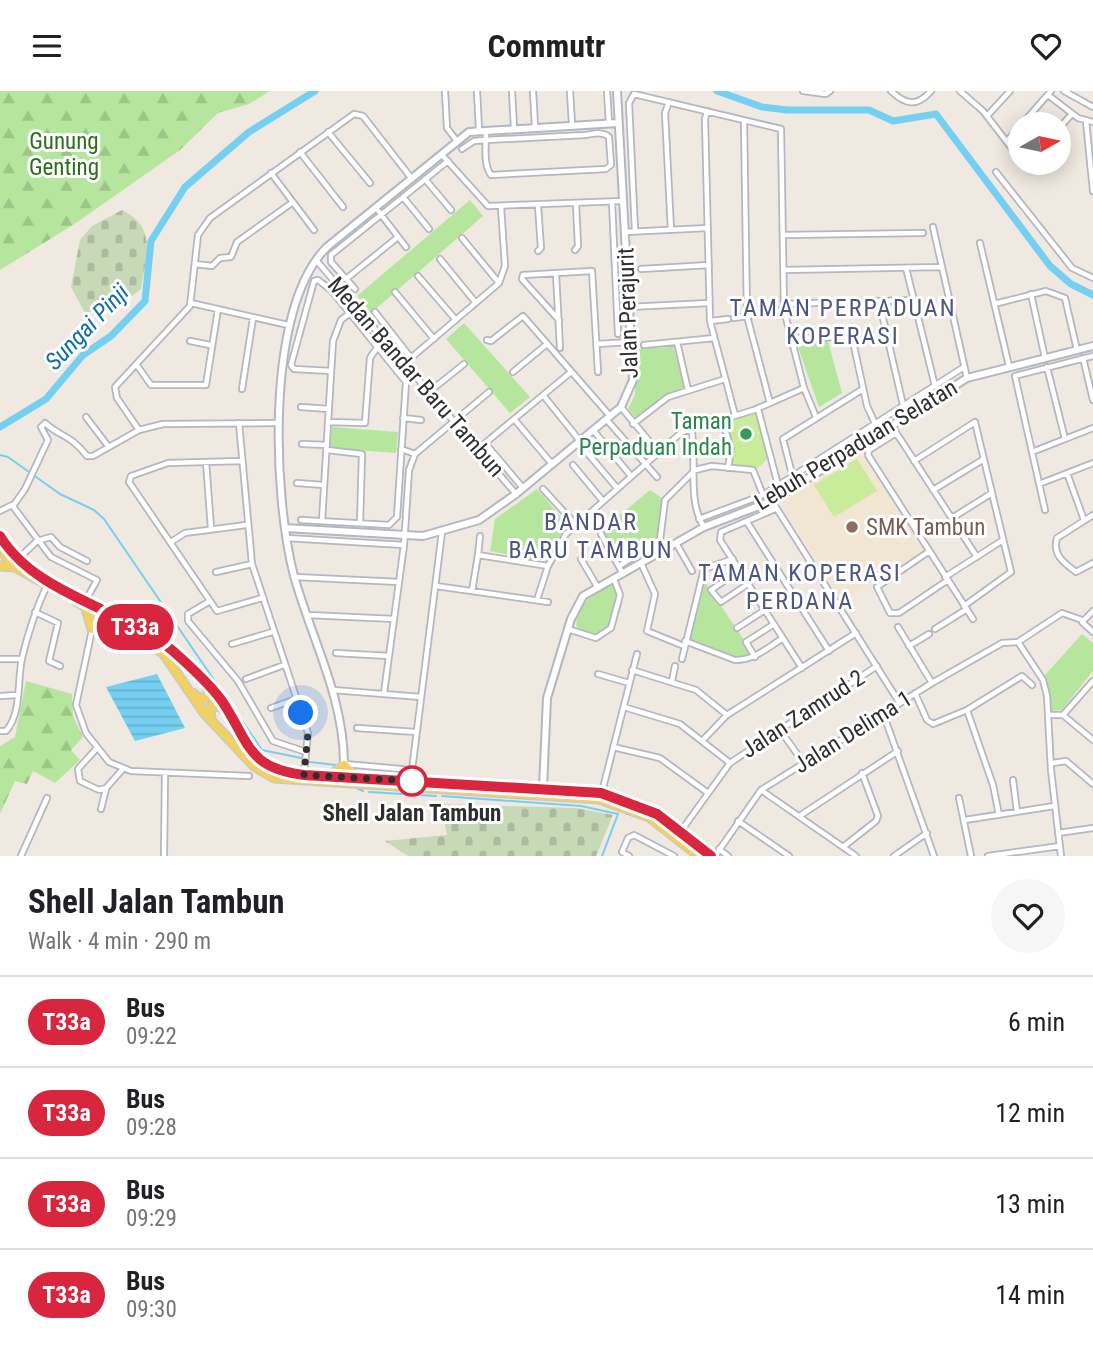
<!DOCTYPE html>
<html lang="en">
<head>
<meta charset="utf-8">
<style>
  :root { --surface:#fff; --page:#f6f6f6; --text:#202124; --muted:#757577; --line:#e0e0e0 }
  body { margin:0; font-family:"Roboto Condensed",sans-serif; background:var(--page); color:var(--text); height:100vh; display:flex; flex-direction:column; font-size:26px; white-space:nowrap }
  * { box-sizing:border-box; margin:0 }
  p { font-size:23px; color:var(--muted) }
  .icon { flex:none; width:38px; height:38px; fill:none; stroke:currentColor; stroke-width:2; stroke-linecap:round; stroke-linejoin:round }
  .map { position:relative; height:765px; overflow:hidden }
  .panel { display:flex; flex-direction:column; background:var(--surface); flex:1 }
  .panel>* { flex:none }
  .badge { padding:0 14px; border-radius:23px; font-size:24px; line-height:46px }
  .needle { width:46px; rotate:81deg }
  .tools { position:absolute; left:1008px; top:21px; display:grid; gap:14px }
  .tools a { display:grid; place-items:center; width:63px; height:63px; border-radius:50%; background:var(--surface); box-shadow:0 4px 18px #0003; font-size:35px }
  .you { position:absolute; width:35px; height:35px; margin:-18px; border:5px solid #fff; border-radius:50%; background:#1a73e8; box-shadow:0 0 0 10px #1a73e833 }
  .map>.badge { position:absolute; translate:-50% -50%; box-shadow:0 0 0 4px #fff }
  .round { display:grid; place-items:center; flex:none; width:74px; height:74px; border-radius:37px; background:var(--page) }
  .headline { display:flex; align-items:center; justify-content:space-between; height:119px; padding:0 28px }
  h1 { font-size:33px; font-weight:700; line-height:52px }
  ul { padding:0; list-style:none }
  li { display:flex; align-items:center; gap:21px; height:91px; padding:0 28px; border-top:2px solid var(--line) }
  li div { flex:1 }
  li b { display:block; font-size:26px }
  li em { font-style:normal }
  li .badge { min-width:77px; font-weight:700; text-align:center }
  header { display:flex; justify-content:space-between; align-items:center; height:91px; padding:0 28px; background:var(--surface); font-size:32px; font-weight:700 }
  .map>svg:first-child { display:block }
  .education { fill:#f0e6d1 }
  .forest { fill:url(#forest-firs) }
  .cemetery { fill:url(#cemetery-stones) }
  .park { fill:#b6e59e }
  .pitch { fill:#c9ec9a }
  .water { fill:url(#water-rules) }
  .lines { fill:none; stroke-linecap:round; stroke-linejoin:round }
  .stream { stroke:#75cff0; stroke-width:2 }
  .river { stroke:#75cff0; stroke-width:7 }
  .minor-casing { stroke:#b4b7c1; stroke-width:8 }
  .tertiary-casing { stroke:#b4b7c1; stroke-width:10 }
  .primary-casing { stroke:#c9c9c9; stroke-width:11 }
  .minor { stroke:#fff; stroke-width:4.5 }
  .tertiary { stroke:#fff; stroke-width:6 }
  .primary { stroke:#f2d163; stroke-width:8 }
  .line-casing { stroke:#fff; stroke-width:16 }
  .line { stroke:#d7263d; stroke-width:10 }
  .walk { stroke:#2e2e2e; stroke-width:7; stroke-dasharray:0 12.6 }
  .leisure-dot { fill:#2e9e5b; stroke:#fff; stroke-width:2.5 }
  .education-dot { fill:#8d6e63; stroke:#fff; stroke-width:2.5 }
  .stop-dot { fill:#fff; stroke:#d7263d; stroke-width:3.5 }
  .labels { text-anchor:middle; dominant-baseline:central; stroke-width:6; stroke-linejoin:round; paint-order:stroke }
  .park-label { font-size:23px; fill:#2c6e1b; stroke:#fff }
  .street-label { font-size:23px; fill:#2e2e2e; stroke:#fff }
  .leisure-label { font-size:23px; fill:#27864d; stroke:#fff; text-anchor:end }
  .education-label { font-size:23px; fill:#785e54; stroke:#fff; text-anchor:start }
  .stop-label { font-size:23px; font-weight:bold; fill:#2e2e2e; stroke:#fff }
  .neighbourhood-label { font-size:24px; letter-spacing:2px; fill:#4d5680; stroke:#fff }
  .water-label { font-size:24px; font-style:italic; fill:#0d6fa3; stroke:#fff }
</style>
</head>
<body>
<header><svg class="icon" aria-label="menu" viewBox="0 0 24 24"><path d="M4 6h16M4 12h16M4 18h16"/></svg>Commutr<svg class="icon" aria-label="heart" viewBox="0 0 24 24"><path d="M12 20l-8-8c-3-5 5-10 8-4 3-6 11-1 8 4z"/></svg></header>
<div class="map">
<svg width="1093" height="765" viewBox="0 0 1093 765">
  <defs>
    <pattern id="forest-firs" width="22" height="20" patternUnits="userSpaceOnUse" patternTransform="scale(1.75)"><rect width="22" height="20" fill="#b6e59e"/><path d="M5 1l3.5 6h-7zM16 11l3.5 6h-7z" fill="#9dc588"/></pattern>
    <pattern id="cemetery-stones" width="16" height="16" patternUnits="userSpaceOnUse" patternTransform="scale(1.75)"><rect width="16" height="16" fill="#c8d9b8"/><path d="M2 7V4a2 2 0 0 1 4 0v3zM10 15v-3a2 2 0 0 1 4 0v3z" fill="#acbb9e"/></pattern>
    <pattern id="water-rules" width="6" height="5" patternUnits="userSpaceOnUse" patternTransform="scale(1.75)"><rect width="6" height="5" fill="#75cff0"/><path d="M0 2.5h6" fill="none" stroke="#66b2ce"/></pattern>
  </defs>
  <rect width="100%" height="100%" fill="#efe9e1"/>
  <!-- education -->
  <path class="education" d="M861,359l62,101 -82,49 -61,-98z"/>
  <!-- forest -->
  <path class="forest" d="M0,0h270l-21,13 -31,9 -38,37 -104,73 -76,47z
    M26,590l46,13 1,22 10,21 -12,13 9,10 -25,23 -22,-12 -6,13 -12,-3 -15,33v-68l15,-9z"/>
  <!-- cemetery -->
  <path class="cemetery" d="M122,119c36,18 24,46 19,79l-19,15 -37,9 -14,-26 9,-47 12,-14z
    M441,713l135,4 37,7 -17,41h-188l-23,-15 62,-6z"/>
  <!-- park -->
  <path class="park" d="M470,109l13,16 -112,97 -14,-17z
    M464,232l66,74 -20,16 -64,-74z
    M828,250l14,52 -23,14 -22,-63z
    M673,256l14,40 -25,10 -25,22 -9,-10 7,-14 1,-46z
    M332,336l66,5 -2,21 -66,-5z
    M537,398l30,35 -22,38 -55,-11 5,-32z
    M650,399l15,10 -5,40 -41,26 -18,-35z
    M614,488l6,16 -9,33 -15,10 -18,-5c-8,-27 18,-40 36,-54z
    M705,491l49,73 -19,5 -49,-22z
    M1082,543l11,9v28l-31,39 -12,1 -5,-36z"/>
  <!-- pitch -->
  <path class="pitch" d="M757,320l12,44c-11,19 -19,15 -40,12l3,-13 -8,-35z
    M857,368l20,32 -43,26 -20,-32z"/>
  <!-- water -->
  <path class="water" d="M157,583l28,54 -50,13 -29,-54z"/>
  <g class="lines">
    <!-- stream -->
    <path class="stream" d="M0,364l8,2 52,37 34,16 10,9 158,231 39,8
      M310,671l26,3
      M357,697l6,3
      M369,701l67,4
      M442,705l139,10 37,8 -16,42"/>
    <!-- river -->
    <path class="river" d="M717,0l45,16 25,3h82l24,11 43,-7 114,152 21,18 22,11
      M0,336l46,-28 37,-44 28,-19 34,-35 6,-60 34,-54 64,-55 66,-41"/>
    <defs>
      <path id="minor" d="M445,0l2,37 10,13
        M477,0l2,39
        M512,0l2,37
        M533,0l2,36
        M570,0l2,34
        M607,0l2,32
        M803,0l23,3 4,-3
        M891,0c15,14 26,16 40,0
        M960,0l23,20 37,48
        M1064,0l29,16
        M1048,4l30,23 15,4
        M669,11l-4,11 6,117
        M707,20l-2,8 5,202 25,94
        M987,25l23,-25
        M744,30l3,195 23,87
        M1086,30l7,70
        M1022,33l29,-33
        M1059,37l13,-14
        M328,41l42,51
        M1007,50l13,-15
        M462,58l12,-8 12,-1 99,-5c8,-1 18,-4 24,2l2,28 -5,4 -115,6c-8,-10 -5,-31 -5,-44
        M300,61l43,55
        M442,64l46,51 135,-5
        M1023,72h4
        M996,81l76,96 21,10
        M271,82l43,57
        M425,88l26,31
        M403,106l26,32
        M612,111l6,132
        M376,117l30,39
        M933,136l34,151
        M635,140l-6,-128 5,-9 147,35 3,181 20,78 12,29
        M625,141l83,-4
        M783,144l140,-2
        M462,147l37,45
        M980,152l29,123
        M575,159l3,-4 -2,-42
        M538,160l3,-3 -3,-42
        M440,168l36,44
        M316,169l200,234
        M195,173l17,2 8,-8 11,-1 6,-15 56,-40
        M906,177l29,118
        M641,178l68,-4
        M784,179l157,-3
        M556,183l4,74
        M418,185l38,44
        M346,188l52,-42
        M355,198l-24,-27v-7l117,-94
        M395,201l39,47
        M1031,203l14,64
        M879,210l24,104
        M191,212l97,22
        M784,213l128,-4
        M994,213l52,-13 19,7 12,52
        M629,216l80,-4
        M375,221l36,46
        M734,227l50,-8
        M559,229l-37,-41 1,-4 69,-4 6,101
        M710,230l18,-2
        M791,247l61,-1 15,69 12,26
        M487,249l4,1 32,-25 87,100
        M190,250l20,4
        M677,251l11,48
        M597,253l33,-2
        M644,254l70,-7
        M1083,267l10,42
        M405,272l94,-80 6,-17 -4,-59
        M136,273l15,21h55l12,-76
        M1047,276l18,72
        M513,281l34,-28
        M242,298l11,-71
        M429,301l35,-28
        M543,304l37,46
        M301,316l28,2
        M621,316l37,45
        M758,318l20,76
        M86,326l22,29
        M403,327l18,2
        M514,328l38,45
        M606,328l51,58
        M722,328l9,30 -3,19
        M328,331l37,1 5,-65 8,-12
        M239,332l13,141 56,169 -4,41
        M633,333l35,-27 57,-18
        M691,336c7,31 -5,72 13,100
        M139,339l-22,-32 -2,-11 75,-81 8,-71 12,-17 144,-104 9,2 49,63
        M593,339l38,46
        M895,340l82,126
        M896,342l-27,17 -1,5 105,164
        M578,351l39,46
        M485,352l38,45
        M302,353l25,1
        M401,358l14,5
        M478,358l93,-77
        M327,359l35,4 -2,69
        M1032,361l61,-24
        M242,370l-74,2 -37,13 -2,6 88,129 45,-13
        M914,370l61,-39 36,150 -47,34
        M206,371l5,66
        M573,374l29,35
        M1067,382l17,47
        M297,392l27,2
        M1039,393l54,-21
        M795,395l-12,-47 80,-50
        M543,398l33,36
        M933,399l51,-31
        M772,410l127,201
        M13,415l12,-17 23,-49 -7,-13 4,-4c15,14 25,11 42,33h6l46,-26 24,-6 116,-1
        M775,418l-54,23 -1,8 82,128
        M1045,419l-30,-134 78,-20
        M0,420l12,-6 39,52 46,23 -11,20
        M1093,424l-36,23c-5,17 7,25 19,34l17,-9
        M952,427l40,-25
        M699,428l64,-24 201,-128
        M301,429l88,5 8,-8 9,-135 -75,-92 -13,-10 -4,1 -23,84 3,4 37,2
        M322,430l11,-180 8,-21 9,-7
        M747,431l82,129
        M601,443l22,40
        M286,447l118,7
        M171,451l14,-9 61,-8
        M676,452l16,28
        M928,461l-51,35 13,26h9l49,-33
        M478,464l2,-19
        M18,468l19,-18 14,-4 9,10 27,14
        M581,468l17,29
        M641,472l14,31 -8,37 37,15
        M619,475l41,-26 5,-40 30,-30 17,-4 41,4 10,25
        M740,479l-29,20 10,12 27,-18
        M216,481l36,-8
        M295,486l104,5
        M945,486l58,-37
        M436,495l112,16
        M472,500l6,-36 70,11
        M537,509l11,-34 18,-32 116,-102 72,-22 50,-22
        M210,510l-22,13v7l50,60 35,60 33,11
        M1093,520l-11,11 11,10
        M35,521l23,11 -9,38 11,5
        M308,524l86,4
        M898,536l34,56
        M737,537l28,-18
        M568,538l28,9 15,-10 9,-33 -6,-16
        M935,538l32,-20
        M92,539l-16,75 10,28 23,29 22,9 118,5
        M685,550l50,19c20,0 32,-12 48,-22
        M1018,551l25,38 4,16 4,74 10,86
        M1018,551l44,-29 20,7
        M232,553l40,-12
        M909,555l20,-12
        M336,562l53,3
        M755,566l-9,-15 28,-18
        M0,568h22
        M682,568l22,-90 29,-10
        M632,579l64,20 31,25
        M598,583l31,9
        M246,588l38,-14
        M672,590l3,-15
        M333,599l88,7
        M384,602l20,-148 5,-75 6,-16 74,-62
        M915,602l12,27 6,4 34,-14 55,-34 10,9
        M0,605l17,-1
        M624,616l56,17 50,39
        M271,617l25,-9
        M967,619l26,75 6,30
        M883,622l51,143
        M1049,624h14l30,25
        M1063,624l30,-34
        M357,637l59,4
        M780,639l23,32
        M0,640h6c16,-18 11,-50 16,-73 6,-25 14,-49 25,-73
        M702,650l25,-26 129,-82
        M613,656l47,11 48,35
        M97,657l-19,21 2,12 19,9 7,-2 17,-19
        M1053,672l13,-2 27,23
        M345,673l67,6 30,-238
        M1013,689l4,32
        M761,699l95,66
        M602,701l35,-138
        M959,707l12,58
        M101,718l5,-20
        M801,724l97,-64
        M965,729l89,-14
        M738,730l51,35
        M681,740l49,-68 147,-97
        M1058,742l35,-5
        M843,756l33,-26 2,-5 -16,-43
        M719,758l9,7
        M21,765l26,-58
        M164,765l1,-83
        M629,765l-7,-4 6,-14 6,-3 40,21
        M715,765l46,-66 171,-107 70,-40 16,-1
        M894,765l33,-23
        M988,765l72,-10"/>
      <path id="tertiary" d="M285,437l138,8 56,-16 37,-26 105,-87 12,-27 -16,-289
        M344,674c0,-68 -32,-125 -50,-189 -21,-81 -29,-268 33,-329l142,-115 149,-9
        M543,697l4,-90 24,-79 12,-23 121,-69 68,-26 195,-123 126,-32"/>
      <path id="primary" d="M0,445l14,20 12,11 145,82 41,41 45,68 16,11 31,6 297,18 56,20 54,43
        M0,458l15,18 47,26
        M0,475l15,1
        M76,510l87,52 41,60 50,53 20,12 325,21 50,18 50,39
        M85,515l7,23
        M193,602l5,5h8l3,-4 -3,-7
        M211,629l-1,-12 4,-4 9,5
        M331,684l13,-10 13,13"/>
    </defs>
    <!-- minor casing -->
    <use href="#minor" class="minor-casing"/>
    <!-- tertiary casing -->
    <use href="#tertiary" class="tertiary-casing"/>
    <!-- primary casing -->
    <use href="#primary" class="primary-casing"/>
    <!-- minor -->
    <use href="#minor" class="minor"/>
    <!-- tertiary -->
    <use href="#tertiary" class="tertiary"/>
    <!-- primary -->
    <use href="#primary" class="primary"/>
  </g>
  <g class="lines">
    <defs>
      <path id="line" d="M0,445c37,60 121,71 173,115 17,15 36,32 49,50 28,42 25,67 82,74l297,18 56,21 54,42"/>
    </defs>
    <!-- line casing -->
    <use href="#line" class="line-casing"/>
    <!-- line -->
    <use href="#line" class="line"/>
    <!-- walk -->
    <path class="walk" d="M301,622l7,20 -4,42 108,6"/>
  </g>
  <!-- markers -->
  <circle class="leisure-dot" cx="746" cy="343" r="7"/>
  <circle class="education-dot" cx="852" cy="436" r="7"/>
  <circle class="stop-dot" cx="412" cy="690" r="14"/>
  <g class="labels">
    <!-- park labels -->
    <g class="park-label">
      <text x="64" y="50">Gunung<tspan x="64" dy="26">Genting</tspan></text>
    </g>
    <!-- street labels -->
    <g class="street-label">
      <text transform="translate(628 222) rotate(-92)">Jalan Perajurit</text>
      <text transform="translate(416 286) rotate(49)">Medan Bandar Baru Tambun</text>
      <text transform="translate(856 354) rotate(-31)">Lebuh Perpaduan Selatan</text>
      <text transform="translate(803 623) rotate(-33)">Jalan Zamrud 2</text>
      <text transform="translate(853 641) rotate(-32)">Jalan Delima 1</text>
    </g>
    <!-- leisure labels -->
    <g class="leisure-label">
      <text x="732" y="330">Taman<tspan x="732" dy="26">Perpaduan Indah</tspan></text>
    </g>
    <!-- education labels -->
    <g class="education-label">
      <text x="866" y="436">SMK Tambun</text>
    </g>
    <!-- stop labels -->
    <g class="stop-label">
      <text x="412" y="722">Shell Jalan Tambun</text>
    </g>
    <!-- neighbourhood labels -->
    <g class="neighbourhood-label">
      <text x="843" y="217">TAMAN PERPADUAN<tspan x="843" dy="28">KOPERASI</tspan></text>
      <text x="591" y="431">BANDAR<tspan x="591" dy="28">BARU TAMBUN</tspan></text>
      <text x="800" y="482">TAMAN KOPERASI<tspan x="800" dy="28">PERDANA</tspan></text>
    </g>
    <!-- water labels -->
    <g class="water-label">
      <text transform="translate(87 236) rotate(-46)">Sungai Pinji</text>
    </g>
  </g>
</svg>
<div class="tools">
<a><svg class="needle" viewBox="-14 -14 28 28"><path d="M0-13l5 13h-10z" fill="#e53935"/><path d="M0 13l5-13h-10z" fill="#757577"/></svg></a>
</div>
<div class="you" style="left:301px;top:622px"></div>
<b class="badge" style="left:135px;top:536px;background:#d7263d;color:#fff">T33a</b>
</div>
<section class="panel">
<div class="headline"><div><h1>Shell Jalan Tambun</h1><p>Walk · 4 min · 290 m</p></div><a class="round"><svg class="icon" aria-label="heart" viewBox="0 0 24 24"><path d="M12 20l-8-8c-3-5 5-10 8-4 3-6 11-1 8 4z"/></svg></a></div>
<ul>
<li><span class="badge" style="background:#d7263d;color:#fff">T33a</span><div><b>Bus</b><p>09:22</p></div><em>6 min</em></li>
<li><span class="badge" style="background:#d7263d;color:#fff">T33a</span><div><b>Bus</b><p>09:28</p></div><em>12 min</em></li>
<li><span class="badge" style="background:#d7263d;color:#fff">T33a</span><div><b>Bus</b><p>09:29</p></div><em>13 min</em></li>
<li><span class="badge" style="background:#d7263d;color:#fff">T33a</span><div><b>Bus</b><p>09:30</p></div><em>14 min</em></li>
</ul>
</section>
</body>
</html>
